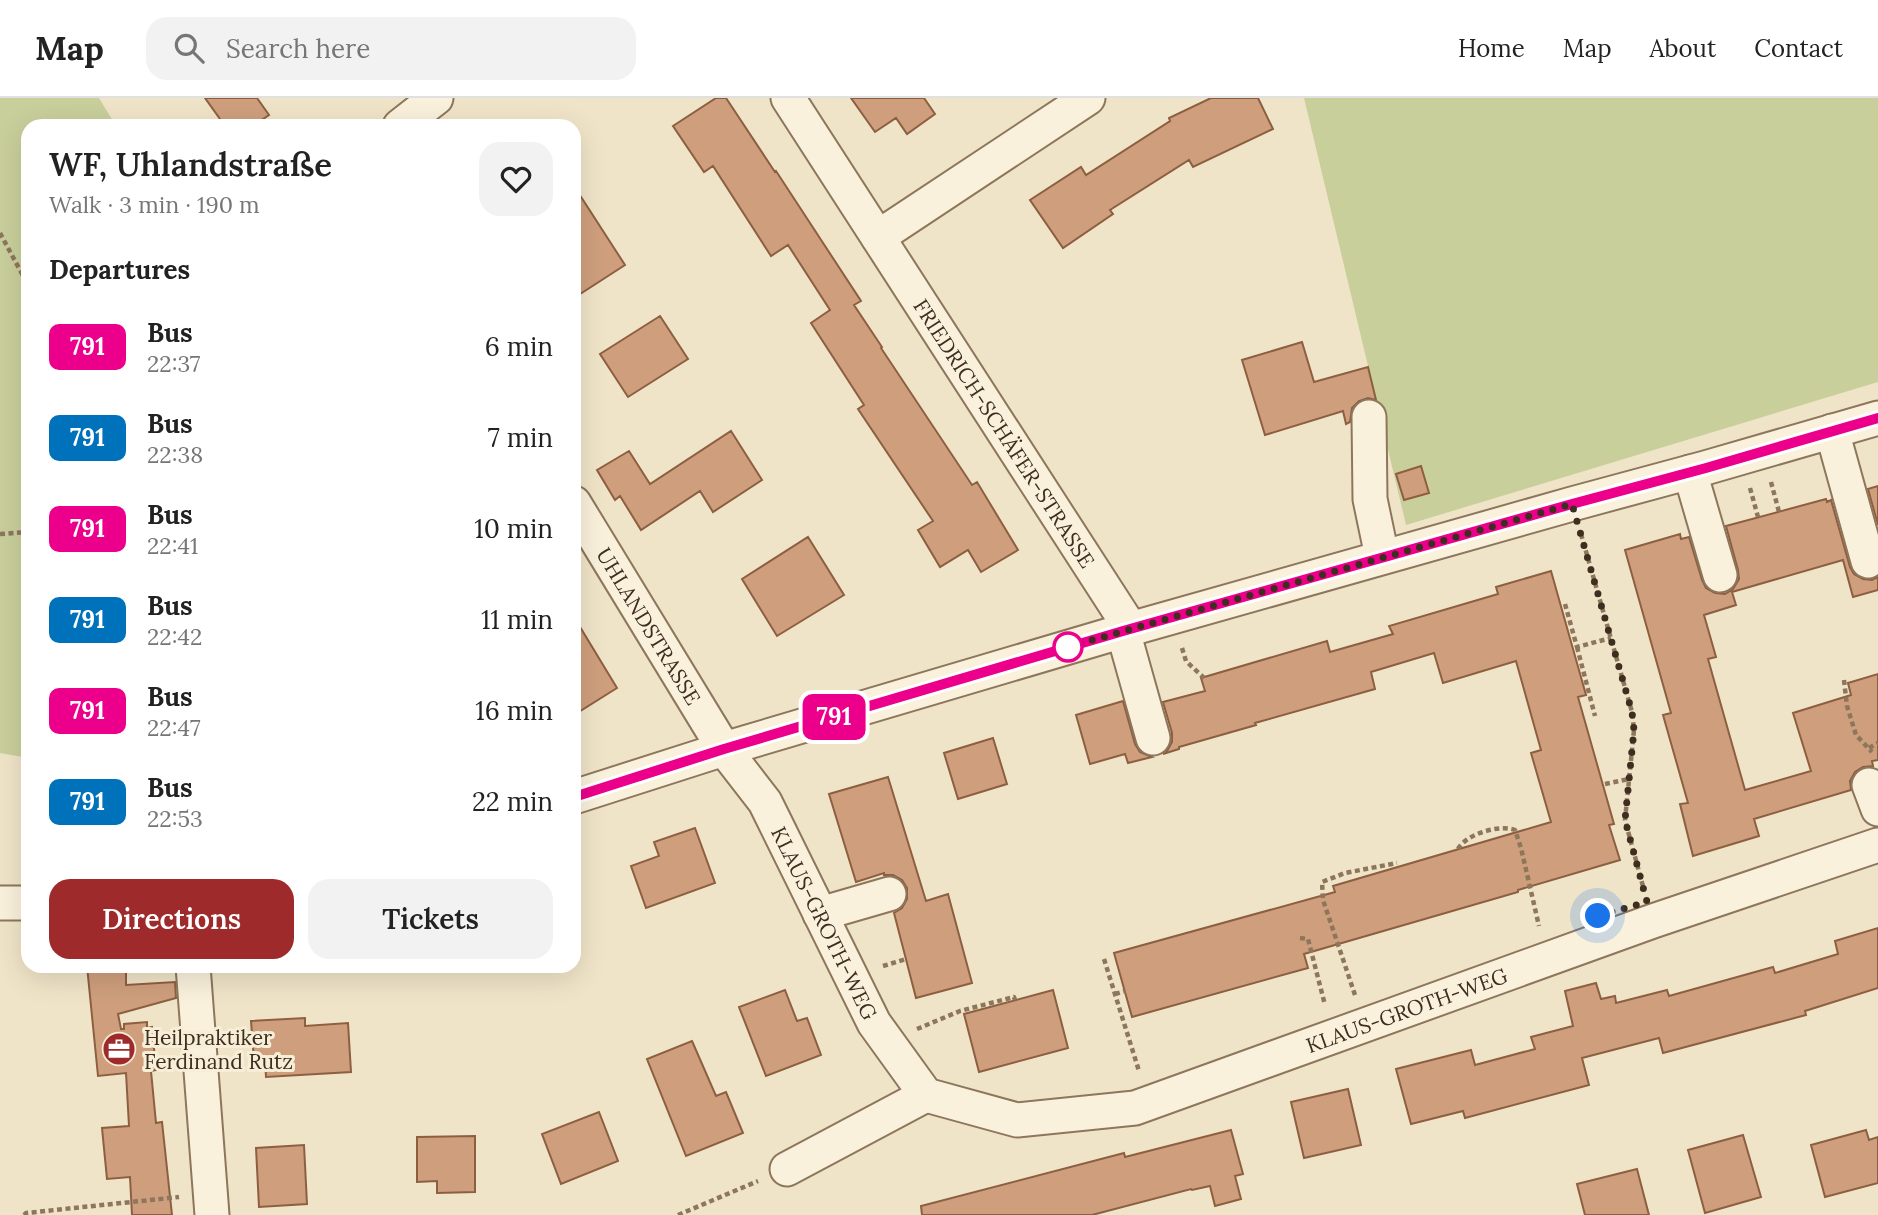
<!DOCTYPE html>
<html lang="en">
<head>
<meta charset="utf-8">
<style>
  :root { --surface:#fff; --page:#f2f2f2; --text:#222; --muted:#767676; --line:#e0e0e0; --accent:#9e2a2b }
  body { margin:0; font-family:Lora,serif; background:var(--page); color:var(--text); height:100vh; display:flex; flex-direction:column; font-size:26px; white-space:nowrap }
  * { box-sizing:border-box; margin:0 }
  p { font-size:23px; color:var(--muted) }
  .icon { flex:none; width:38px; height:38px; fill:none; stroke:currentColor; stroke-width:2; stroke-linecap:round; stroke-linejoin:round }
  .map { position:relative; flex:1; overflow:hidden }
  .drawer { position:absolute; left:21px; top:21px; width:560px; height:854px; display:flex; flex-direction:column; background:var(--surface); border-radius:21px; box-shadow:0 7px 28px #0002 }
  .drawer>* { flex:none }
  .badge { padding:0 14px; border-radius:10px; font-size:24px; line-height:46px }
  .you { position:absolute; width:35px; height:35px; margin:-18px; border:5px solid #fff; border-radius:50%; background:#1a73e8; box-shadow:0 0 0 10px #1a73e833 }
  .map>.badge { position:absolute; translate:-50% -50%; box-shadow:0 0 0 4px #fff }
  h2 { padding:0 28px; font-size:26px; line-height:63px }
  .round { display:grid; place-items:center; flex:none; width:74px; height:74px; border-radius:21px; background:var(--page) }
  .head { display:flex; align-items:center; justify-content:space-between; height:119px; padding:0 28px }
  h1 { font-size:33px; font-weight:600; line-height:52px }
  .button { display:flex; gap:14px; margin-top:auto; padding:14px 28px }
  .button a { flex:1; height:80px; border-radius:21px; background:var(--accent); color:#fff; font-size:28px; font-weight:600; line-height:80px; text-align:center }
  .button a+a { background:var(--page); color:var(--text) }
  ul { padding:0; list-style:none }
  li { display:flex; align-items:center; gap:21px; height:91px; padding:0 28px }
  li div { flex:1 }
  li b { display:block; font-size:26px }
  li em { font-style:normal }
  li .badge { min-width:77px; font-weight:700; text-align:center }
  header { display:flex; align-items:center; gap:42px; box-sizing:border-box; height:98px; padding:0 35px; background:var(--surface); border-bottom:2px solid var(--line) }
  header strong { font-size:33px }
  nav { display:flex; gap:38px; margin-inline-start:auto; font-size:24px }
  .search { width:490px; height:63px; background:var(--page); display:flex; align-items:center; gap:18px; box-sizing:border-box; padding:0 24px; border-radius:21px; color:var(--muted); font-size:26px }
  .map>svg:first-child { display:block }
  .green { fill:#c9cf9b }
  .building { fill:#cf9f7d; stroke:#8d5f41; stroke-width:2 }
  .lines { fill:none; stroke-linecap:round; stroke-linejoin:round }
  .minor-casing { stroke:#8d765c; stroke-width:37 }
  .path { stroke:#8d765c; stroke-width:4.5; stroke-dasharray:5 3.5; stroke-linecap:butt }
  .minor { stroke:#faf1dc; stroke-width:33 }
  .line-casing { stroke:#fff; stroke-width:16 }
  .line { stroke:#ec008b; stroke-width:10 }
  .walk { stroke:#3d2e20; stroke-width:7; stroke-dasharray:0 12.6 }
  .stop-dot { fill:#fff; stroke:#ec008b; stroke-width:3.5 }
  .labels { text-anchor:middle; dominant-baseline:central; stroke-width:6; stroke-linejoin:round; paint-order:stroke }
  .street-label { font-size:21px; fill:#3d2e20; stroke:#f7eed8 }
  .poi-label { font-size:21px; fill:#3d2e20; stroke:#f7eed8; text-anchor:start }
</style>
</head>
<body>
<header>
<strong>Map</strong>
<div class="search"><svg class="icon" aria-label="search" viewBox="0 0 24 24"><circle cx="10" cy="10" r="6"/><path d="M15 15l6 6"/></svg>Search here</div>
<nav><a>Home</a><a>Map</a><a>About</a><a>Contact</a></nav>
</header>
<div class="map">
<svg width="1878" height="1117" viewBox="0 0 1878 1117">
  <rect width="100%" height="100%" fill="#f0e4c8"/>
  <!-- green -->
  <path class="green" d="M0,0h99l17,28h-88v630l-5,1 -23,-4z
    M1304,0h574v284l-472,143z"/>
  <!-- building -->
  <path class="building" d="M205,0h52l12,17 -16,11h-28z
    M716,0h10l49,74 1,-1 85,130 -7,4 28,42 -1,1 91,137 5,-3 41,68 -37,22 -13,-22 -28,17 -22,-37 15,-9 -75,-112 6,-4 -53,-82 19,-13 -42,-65 -17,11 -58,-90 -9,6 -31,-46z
    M851,0h73l11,16 -28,20 -11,-16 -21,14z
    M1211,0h47l15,31 -80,38 -4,-7 -79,50 3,4 -50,34 -33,-48 51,-33 5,8 84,-54 -1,-3z
    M574,88l51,79 -51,33z
    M660,218l28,43 -60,38 -28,-43z
    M1302,244l12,40 54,-15 8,33 -8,-2 -9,3 -7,7 -2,14 -4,2 -3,-13 -78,24 -23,-75z
    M731,333l31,49 -49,32 -13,-21 -59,39 -21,-34 -5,4 -18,-30 32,-19 21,33z
    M1421,368l8,27 -25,7 -8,-26z
    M1878,388v39l-10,-36z
    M1826,401l1,3 4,-2 19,67 4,7 9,5 9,1 6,-3v13l-25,7 -10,-37 -111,32 4,13 -32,10 12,42 -8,2 37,131 66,-19 -18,-58 58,-18 -3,-12 30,-9v86l-6,1 1,5 -10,1 -8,5 -5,9 1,9 -97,29 5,17 -66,20 -13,-52 8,-1 -25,-88 8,-2 -46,-163 55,-16 1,5 8,-2 13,43 4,8 9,5 10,1 8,-5 6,-10 -1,-9 -12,-44z
    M808,439l36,58 -67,41 -35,-57z
    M1551,473l35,124 -8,2 36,127 -5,1 11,35 -102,30v2l-214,62 4,14 -176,49 -18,-64 221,-61 -2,-6 218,-64 -20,-69 10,-3 -25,-89 -73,22 -9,-30 -63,19 4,17 -120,34 1,2 -77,22v2l-16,5 4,-3 5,-9v-9l-9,-31 42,-11 -4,-13 126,-37 3,11 63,-18 -4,-8 109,-32 -2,-7z
    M574,519l43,71 -43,27z
    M1123,603l12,43 5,8 12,5 -24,6 -3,-9 -35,10 -14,-49z
    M993,640l14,46 -49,15 -14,-46z
    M888,679l38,124 22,-7 24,89 -56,15 -22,-85 8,-5 5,-9v-11l-5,-8 -9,-5h-9v-2l-28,9 -27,-88z
    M695,730l20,55 -69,25 -15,-42 28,-10 -5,-14z
    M1878,830v60l-73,23 1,4 -143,38 -4,-15 -77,20 7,27 -124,33 -2,-7 -52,13 -15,-55 75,-19 4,15 60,-16 -4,-12 42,-11 -8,-35 31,-8 5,16 14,-3 1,7 51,-13 2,6 104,-29 2,6 63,-19 -3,-13z
    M87,868h39v19l49,-3 1,16 -58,16 3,15h3v-5l23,-2v6l5,-1 4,43 -5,1 5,52 6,-1 10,93h-40l-2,-38 -23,2 -5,-51 27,-2 -3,-53 -28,3z
    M785,892l12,31 10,-3 14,37 -55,21 -27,-69z
    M1053,892l15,58 -89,24 -15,-58z
    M305,920v8l43,-3 3,49 -85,5 -1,-17h-11l-3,-39z
    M692,943l24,55 10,-4 17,41 -57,23 -39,-97z
    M1348,991l13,56 -57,13 -13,-56z
    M599,1014l19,49 -57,23 -19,-50z
    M1231,1032l12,44 -8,2 6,23 -26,7 -5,-20 -18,4 -1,-1 -99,26h-170l-1,-9 203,-53 1,4z
    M1866,1032l3,10 9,-3v46l-53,14 -14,-52z
    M1743,1037l18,62 -56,16 -17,-63z
    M475,1038v56l-38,1v-12l-20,1v-45z
    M304,1047l3,59 -48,3 -3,-59z
    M1637,1071l12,46h-64l-8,-31z"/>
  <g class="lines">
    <defs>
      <g id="minor">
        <path id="s1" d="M788,0l343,531"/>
        <path d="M400,28l36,-28"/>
        <path d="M878,139l210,-139"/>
        <path d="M1369,319l1,82 9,43"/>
        <path d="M1832,333l36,130"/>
        <path d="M1690,374l30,103"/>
        <path id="s2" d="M574,405l150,246 41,53 109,221 52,72 91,25 118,-12 518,-187 225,-76"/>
        <path d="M1123,533l30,107"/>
        <path d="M1869,687l9,24"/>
        <path d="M574,699l150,-48 399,-118 449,-127 133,-36 173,-50"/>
        <path d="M0,805h28"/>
        <path d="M820,816l69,-20"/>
        <path d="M193,868l19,249"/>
        <path d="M787,1071l139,-74"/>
      </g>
    </defs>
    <!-- minor casing -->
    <use href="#minor" class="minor-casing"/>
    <!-- path -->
    <path class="path" d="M0,135l28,52
      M1771,384l8,30
      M1750,390l8,29
      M0,436l28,-2
      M1581,436l51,178 2,18 -9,90 19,70
      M1565,506l12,43 34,-9
      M1577,549l18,69
      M1182,550l4,13 18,17
      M1844,582l3,26 9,29 16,17
      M1869,650l9,-5
      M1605,686l24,-5
      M1458,751c8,-15 42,-25 57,-19l6,18 18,78
      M1300,840l8,1 17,66
      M1104,861l35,112
      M883,868l23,-7
      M1115,896l10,-3
      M1355,897l-32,-95 -1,-18 23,-9 52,-10
      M917,931l43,-18 54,-14 1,3
      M24,1117l2,-2 153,-16
      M678,1117l80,-34"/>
    <!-- minor -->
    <use href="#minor" class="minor"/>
  </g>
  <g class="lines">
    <defs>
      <path id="line" d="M574,699l150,-48 399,-118 449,-127 134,-36 172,-50"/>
    </defs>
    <!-- line casing -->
    <use href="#line" class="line-casing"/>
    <!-- line -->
    <use href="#line" class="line"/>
    <!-- walk -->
    <path class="walk" d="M1068,549l504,-143 60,208 2,18 -9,90 22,82 -49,14"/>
  </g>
  <!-- icons -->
  <defs>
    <symbol id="office-disc" viewBox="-11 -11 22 22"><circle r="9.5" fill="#9e2a2b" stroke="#f7eed8"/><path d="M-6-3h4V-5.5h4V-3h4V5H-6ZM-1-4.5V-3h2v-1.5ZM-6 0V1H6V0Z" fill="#fff"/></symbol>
  </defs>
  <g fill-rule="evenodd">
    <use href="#office-disc" x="100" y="932" width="38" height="38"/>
  </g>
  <!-- markers -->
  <circle class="stop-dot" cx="1068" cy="549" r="14"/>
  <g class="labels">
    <!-- street labels -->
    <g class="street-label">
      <text stroke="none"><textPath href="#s1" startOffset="399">FRIEDRICH-SCHÄFER-STRASSE</textPath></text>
      <text stroke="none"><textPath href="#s2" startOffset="144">UHLANDSTRASSE</textPath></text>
      <text stroke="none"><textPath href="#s2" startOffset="490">KLAUS-GROTH-WEG</textPath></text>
      <text stroke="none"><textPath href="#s2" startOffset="1192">KLAUS-GROTH-WEG</textPath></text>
    </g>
    <!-- poi labels -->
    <g class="poi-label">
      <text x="144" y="939">Heilpraktiker<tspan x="144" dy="24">Ferdinand Rutz</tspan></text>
    </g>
  </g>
</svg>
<div class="you" style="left:1598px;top:818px"></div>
<b class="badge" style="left:834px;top:619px;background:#ec008b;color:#fff">791</b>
<section class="drawer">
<div class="head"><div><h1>WF, Uhlandstraße</h1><p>Walk · 3 min · 190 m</p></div><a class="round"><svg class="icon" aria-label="heart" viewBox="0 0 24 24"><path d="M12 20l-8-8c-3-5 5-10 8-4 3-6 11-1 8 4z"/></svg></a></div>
<h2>Departures</h2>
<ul>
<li><span class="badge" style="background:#ec008b;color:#fff">791</span><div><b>Bus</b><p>22:37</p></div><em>6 min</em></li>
<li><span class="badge" style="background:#0072bc;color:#fff">791</span><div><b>Bus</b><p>22:38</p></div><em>7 min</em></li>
<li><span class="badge" style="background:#ec008b;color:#fff">791</span><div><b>Bus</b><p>22:41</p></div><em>10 min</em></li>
<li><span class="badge" style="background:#0072bc;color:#fff">791</span><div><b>Bus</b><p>22:42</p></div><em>11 min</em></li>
<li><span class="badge" style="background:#ec008b;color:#fff">791</span><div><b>Bus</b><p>22:47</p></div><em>16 min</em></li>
<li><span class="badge" style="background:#0072bc;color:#fff">791</span><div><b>Bus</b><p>22:53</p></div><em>22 min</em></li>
</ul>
<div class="button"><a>Directions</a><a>Tickets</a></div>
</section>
</div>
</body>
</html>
